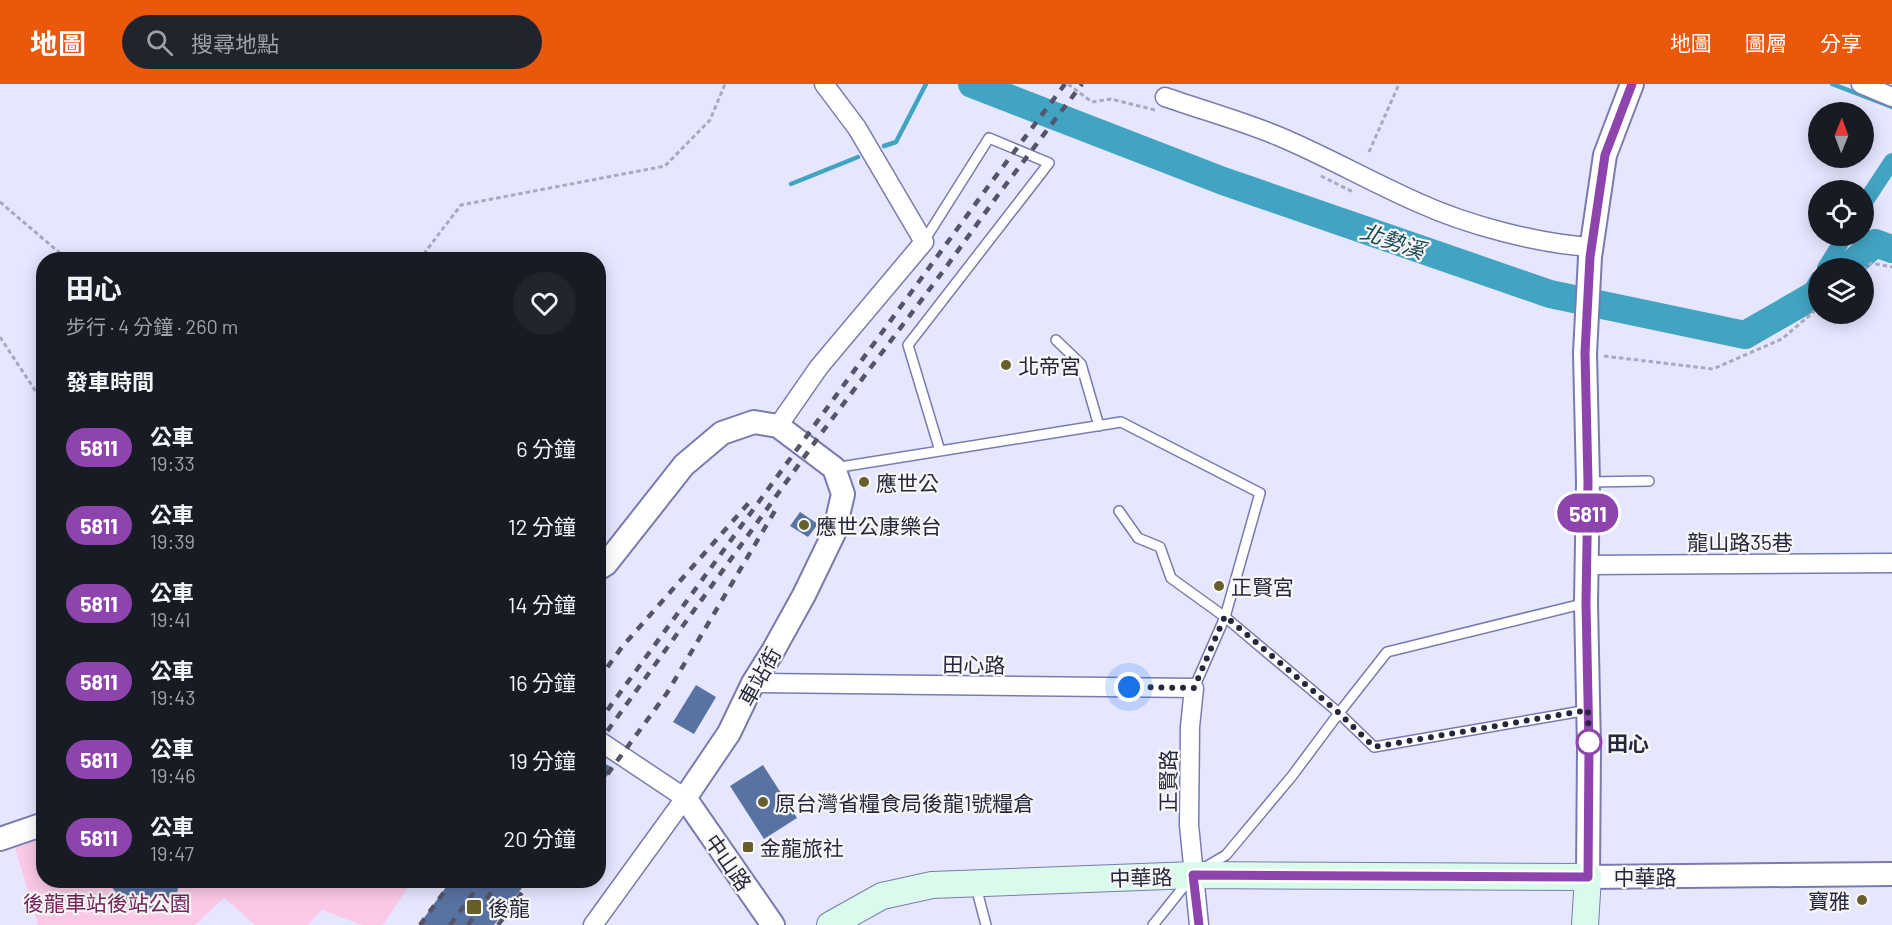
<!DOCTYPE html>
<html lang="zh-TW">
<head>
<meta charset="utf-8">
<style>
  :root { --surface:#171b24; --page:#20242c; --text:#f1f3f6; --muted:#9ea1a6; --accent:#ea580c }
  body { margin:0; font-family:Barlow,"Noto Sans TC",sans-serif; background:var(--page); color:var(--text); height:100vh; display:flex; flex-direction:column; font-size:22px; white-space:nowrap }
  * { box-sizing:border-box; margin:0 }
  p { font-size:20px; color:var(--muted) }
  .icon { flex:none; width:33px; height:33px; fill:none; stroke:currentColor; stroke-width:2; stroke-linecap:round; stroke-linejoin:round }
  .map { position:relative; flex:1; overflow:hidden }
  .details { position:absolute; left:36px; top:168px; width:570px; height:636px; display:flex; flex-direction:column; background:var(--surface); border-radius:24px; box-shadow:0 3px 15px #0003 }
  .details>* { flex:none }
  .badge { padding:0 12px; border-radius:20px; font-size:21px; line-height:39px }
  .needle { width:39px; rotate:1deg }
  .controls { position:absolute; left:1808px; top:18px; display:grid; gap:12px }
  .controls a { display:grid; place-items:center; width:66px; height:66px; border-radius:50%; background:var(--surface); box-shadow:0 3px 15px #0003; font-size:30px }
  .you { position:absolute; width:30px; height:30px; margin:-15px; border:4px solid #fff; border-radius:50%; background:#1a73e8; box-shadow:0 0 0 9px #1a73e833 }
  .map>.badge { position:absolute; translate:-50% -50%; box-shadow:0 0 0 3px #fff }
  h2 { padding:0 30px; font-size:22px; line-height:54px }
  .round { display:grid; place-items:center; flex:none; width:63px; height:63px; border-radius:32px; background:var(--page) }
  .summary { display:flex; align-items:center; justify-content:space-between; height:102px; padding:0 30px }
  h1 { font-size:28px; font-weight:700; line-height:45px }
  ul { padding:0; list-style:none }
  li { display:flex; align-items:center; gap:18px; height:78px; padding:0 30px }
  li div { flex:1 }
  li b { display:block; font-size:22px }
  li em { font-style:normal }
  li .badge { min-width:66px; font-weight:700; text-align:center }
  header { display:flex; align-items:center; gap:36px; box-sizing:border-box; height:84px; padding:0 30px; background:var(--accent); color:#fff }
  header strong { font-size:28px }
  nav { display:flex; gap:33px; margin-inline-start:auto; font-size:21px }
  .search { width:420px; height:54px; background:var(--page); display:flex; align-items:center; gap:15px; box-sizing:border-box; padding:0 21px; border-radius:33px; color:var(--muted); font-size:22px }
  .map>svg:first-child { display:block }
  .green { fill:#fbc9e7 }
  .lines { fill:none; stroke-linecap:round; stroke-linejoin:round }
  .stream { stroke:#42a4c3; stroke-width:4.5 }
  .canal { stroke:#42a4c3; stroke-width:16 }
  .river { stroke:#42a4c3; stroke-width:28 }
  .building { fill:#5872a1 }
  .service-casing { stroke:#797baf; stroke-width:12 }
  .minor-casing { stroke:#797baf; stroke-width:21 }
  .tertiary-casing { stroke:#797baf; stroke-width:26 }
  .secondary-casing { stroke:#797baf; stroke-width:28 }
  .path { stroke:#a8a9c0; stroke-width:3; stroke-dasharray:4.5 3; stroke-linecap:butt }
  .service { stroke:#fff; stroke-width:9 }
  .minor { stroke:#fff; stroke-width:18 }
  .tertiary { stroke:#fff; stroke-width:22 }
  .secondary { stroke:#dafaec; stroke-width:26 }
  .rail { stroke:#54556a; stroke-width:4.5; stroke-dasharray:8 8; stroke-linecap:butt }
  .line-casing { stroke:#fff; stroke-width:14 }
  .line { stroke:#8e44ad; stroke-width:9 }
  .walk { stroke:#26273c; stroke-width:6; stroke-dasharray:0 10.8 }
  .poi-dot { fill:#665f2b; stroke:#f7f7f7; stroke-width:2 }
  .stop-dot { fill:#fff; stroke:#8e44ad; stroke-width:3 }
  .labels { text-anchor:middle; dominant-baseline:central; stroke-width:4.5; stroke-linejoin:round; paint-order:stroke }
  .poi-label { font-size:21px; fill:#26273c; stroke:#f7f7f7; text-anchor:start }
  .street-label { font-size:21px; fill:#26273c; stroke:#f7f7f7 }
  .stop-label { font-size:21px; font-weight:bold; fill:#26273c; stroke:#f7f7f7; text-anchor:start }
  .park-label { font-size:21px; fill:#75245c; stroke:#f7f7f7 }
  .water-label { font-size:22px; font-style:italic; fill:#1a4552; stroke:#f7f7f7 }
</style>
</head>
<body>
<header>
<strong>地圖</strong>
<div class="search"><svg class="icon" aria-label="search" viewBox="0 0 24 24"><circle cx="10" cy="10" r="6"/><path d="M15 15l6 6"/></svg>搜尋地點</div>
<nav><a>地圖</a><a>圖層</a><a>分享</a></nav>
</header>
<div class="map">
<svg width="1892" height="841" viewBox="0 0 1892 841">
  <rect width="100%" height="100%" fill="#e6e7ff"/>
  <!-- green -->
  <path class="green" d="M43,754l1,42 368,1 -29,44h-21l-40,-15 -14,15h-53l-31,-27 -29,27h-157l-23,-77z"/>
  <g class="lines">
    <!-- stream -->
    <path class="stream" d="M1832,0l60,23
      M884,62l12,-4 30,-58
      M791,100l67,-27"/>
    <!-- canal -->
    <path class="canal" d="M1863,121l29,-44
      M1825,184l20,-32
      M1806,216l12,-21"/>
    <!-- river -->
    <path class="river" d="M972,0l251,97 327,113 195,41 73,-42
      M1847,184l28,-25 17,6"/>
  </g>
  <!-- building -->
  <path class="building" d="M800,428l18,12 -10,13 -18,-11z
    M696,601l20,12 -22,37 -21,-12z
    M598,676l15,8 -15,20z
    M763,681l34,53 -33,21 -34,-53z
    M105,796h75l-3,13 -33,19 -4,-5 -6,5z
    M451,796h77l-34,45h-75z"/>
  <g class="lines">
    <defs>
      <path id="service" d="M924,157l65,-103 60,25 -141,182 32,106
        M1056,256l25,24 18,62
        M834,384l287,-46 139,71 -35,124 -31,71
        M1588,398l61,-1
        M1119,427l19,27 22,9 11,31 54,39 114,96 35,34 214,-37
        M1204,784l22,-13 66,-79 47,-63 48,-61 199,-49
        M976,803l10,38
        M1153,841l36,-45"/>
      <path id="minor" d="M1861,0l31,13
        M1165,13c37,13 77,24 113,39 48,20 93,46 141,67 48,22 120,41 173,44
        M778,342l41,-59 105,-125 -67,-114 -33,-44
        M1587,481l305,-2
        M753,599l441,5 -4,39 -1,98 10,100
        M593,841l92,-127 -87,-58"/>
      <path id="tertiary" d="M1632,0l-27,71 -15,102 -5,96 3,129 -2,121 3,145 -1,129 304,-3
        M598,485l8,-5 78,-99 38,-32 32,-11 24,4 56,42 9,26 -9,39 -30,62 -31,56 -20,32 -24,50 -44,65 88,127
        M0,755l44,-15"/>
      <path id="secondary" d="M830,841l52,-29 50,-11 261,-10 395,2 -3,48"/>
    </defs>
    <!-- service casing -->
    <use href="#service" class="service-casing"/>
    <!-- minor casing -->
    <use href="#minor" class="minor-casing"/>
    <!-- tertiary casing -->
    <use href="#tertiary" class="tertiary-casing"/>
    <!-- secondary casing -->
    <use href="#secondary" class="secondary-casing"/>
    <!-- path -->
    <path class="path" d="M1068,0l24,18 19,-3 44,11
      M1369,68l30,-68
      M1321,92l32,16
      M0,118l68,58
      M419,176l42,-55 204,-39 45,-46 15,-36
      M1863,186l8,-7 21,4
      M0,253l40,61 4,-1
      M1604,272l109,13 69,-30 36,-31"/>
    <!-- service -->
    <use href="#service" class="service"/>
    <!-- minor -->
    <use href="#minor" class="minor"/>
    <!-- tertiary -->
    <use href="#tertiary" class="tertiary"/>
    <!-- secondary -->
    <use href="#secondary" class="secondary"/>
    <!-- rail -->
    <path class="rail" d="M598,596l24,-33 131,-149
      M598,639l389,-535 78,-104
      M598,660l222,-309 124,-165 54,-75 84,-111
      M598,703l69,-94 109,-184
      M420,841l33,-45
      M450,841l33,-45
      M468,841l32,-45
      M498,841l33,-45"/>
  </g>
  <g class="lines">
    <defs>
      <path id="line" d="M1199,841l-6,-50 395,2 1,-129 -3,-145 2,-121 -3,-129 5,-96 15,-102 27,-71"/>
    </defs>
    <!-- line casing -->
    <use href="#line" class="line-casing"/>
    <!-- line -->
    <use href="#line" class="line"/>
    <!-- walk -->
    <path class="walk" d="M1129,603l65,1 31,-72 114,97 35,34 214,-37 1,38v-6"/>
  </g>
  <!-- markers -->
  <g class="poi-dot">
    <circle cx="1006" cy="281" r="6"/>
    <circle cx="864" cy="398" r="6"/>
    <circle cx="804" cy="441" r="6"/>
    <circle cx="1219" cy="502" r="6"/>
    <circle cx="763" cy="718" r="6"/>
    <rect x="742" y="757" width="12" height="12" rx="3"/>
    <circle cx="1862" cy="816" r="6"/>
    <rect x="466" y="815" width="16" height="16" rx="3"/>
  </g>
  <circle class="stop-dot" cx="1589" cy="658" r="12"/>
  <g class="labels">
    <!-- poi labels -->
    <g class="poi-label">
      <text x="1018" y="281">北帝宮</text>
      <text x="876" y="398">應世公</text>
      <text x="816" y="441">應世公康樂台</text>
      <text x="1231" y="502">正賢宮</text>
      <text x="775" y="718">原台灣省糧食局後龍1號糧倉</text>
      <text x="760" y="763">金龍旅社</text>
      <text x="1850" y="816" text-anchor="end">寶雅</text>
      <text x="488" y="823">後龍</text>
    </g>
    <!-- street labels -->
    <g class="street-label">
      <text x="1740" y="457">龍山路35巷</text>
      <text transform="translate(974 580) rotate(1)">田心路</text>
      <text transform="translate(759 592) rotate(-61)">車站街</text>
      <text transform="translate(1167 697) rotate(-90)">正賢路</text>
      <text transform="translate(729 778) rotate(55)">中山路</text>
      <text x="1645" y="792">中華路</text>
      <text transform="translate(1141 793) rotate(-2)">中華路</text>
    </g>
    <!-- stop labels -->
    <g class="stop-label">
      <text x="1607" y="658">田心</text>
    </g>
    <!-- park labels -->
    <g class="park-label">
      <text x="107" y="818">後龍車站後站公園</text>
    </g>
    <!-- water labels -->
    <g class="water-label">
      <text transform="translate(1393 156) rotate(19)">北勢溪</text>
    </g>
  </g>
</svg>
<div class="controls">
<a><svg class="needle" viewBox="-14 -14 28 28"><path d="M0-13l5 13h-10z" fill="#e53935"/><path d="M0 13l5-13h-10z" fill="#9ea1a6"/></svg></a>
<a><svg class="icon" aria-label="locate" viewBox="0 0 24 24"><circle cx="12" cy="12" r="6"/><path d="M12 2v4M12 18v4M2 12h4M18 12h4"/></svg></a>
<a><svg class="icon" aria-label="layers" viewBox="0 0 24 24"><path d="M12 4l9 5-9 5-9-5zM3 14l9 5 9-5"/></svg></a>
</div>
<div class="you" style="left:1129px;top:603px"></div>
<b class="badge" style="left:1588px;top:429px;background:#8e44ad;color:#fff">5811</b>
<section class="details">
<div class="summary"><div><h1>田心</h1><p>步行 · 4 分鐘 · 260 m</p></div><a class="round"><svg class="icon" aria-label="heart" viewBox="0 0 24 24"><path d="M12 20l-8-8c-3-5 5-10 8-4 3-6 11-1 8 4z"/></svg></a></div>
<h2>發車時間</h2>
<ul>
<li><span class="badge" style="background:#8e44ad;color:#fff">5811</span><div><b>公車</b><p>19:33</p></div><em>6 分鐘</em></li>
<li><span class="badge" style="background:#8e44ad;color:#fff">5811</span><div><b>公車</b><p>19:39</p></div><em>12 分鐘</em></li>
<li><span class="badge" style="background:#8e44ad;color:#fff">5811</span><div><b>公車</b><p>19:41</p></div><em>14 分鐘</em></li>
<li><span class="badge" style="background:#8e44ad;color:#fff">5811</span><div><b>公車</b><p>19:43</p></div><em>16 分鐘</em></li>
<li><span class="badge" style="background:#8e44ad;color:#fff">5811</span><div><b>公車</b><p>19:46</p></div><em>19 分鐘</em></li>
<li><span class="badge" style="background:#8e44ad;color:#fff">5811</span><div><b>公車</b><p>19:47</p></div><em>20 分鐘</em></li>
</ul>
</section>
</div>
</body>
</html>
